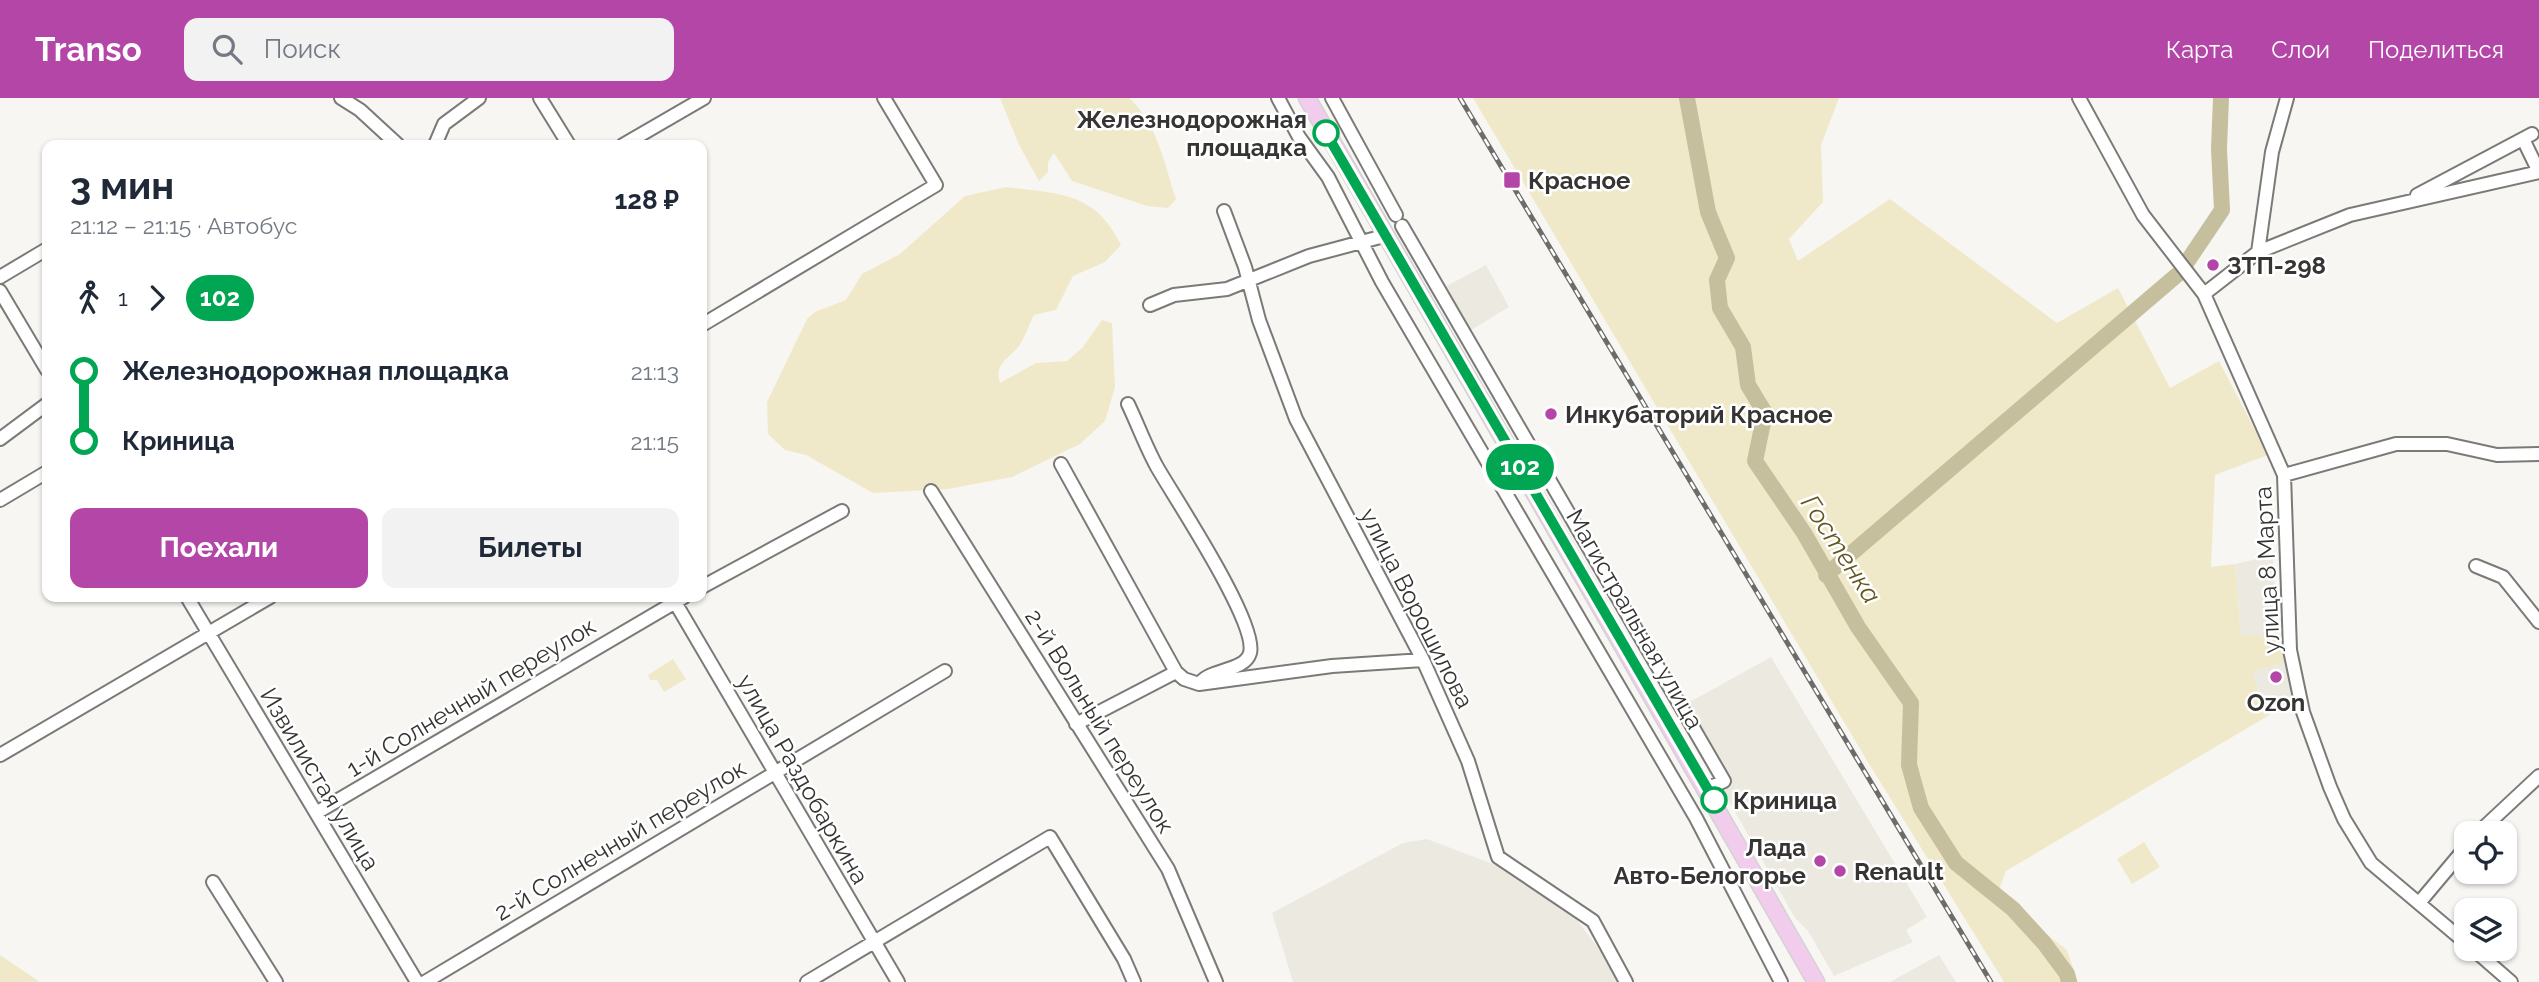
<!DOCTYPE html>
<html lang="ru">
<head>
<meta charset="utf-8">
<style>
  :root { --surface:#fff; --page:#f2f2f3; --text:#1f2937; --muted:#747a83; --accent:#b346a6 }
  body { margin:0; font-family:Raleway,sans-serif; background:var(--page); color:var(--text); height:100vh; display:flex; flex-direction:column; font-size:26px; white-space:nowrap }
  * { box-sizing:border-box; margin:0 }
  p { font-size:23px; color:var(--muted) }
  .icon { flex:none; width:38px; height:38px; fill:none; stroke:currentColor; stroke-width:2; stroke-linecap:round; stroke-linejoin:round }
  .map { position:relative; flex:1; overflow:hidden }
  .sheet { position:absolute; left:42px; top:42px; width:665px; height:462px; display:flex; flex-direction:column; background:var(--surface); border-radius:14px; box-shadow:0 2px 5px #0004 }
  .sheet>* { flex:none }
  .badge { padding:0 14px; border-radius:23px; font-size:24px; line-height:46px }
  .buttons { position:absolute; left:2454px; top:723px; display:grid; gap:14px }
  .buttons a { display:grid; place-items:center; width:63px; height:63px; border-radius:14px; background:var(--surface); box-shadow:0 2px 5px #0004; font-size:35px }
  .map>.badge { position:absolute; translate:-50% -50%; box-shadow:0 0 0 4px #fff }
  .legs { display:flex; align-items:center; gap:10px; height:77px; padding:0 28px; font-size:23px }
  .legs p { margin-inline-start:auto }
  .overview { display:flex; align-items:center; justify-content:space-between; height:119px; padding:0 28px }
  h1 { font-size:38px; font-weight:700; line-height:52px }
  .action { display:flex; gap:14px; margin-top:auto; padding:14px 28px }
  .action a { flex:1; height:80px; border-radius:14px; background:var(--accent); color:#fff; font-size:28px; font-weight:700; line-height:80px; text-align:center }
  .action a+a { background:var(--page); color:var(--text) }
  ul { padding:0 28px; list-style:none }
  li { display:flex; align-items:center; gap:24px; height:70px; font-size:26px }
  li i { display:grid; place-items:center; width:10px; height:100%; margin:0 9px; background:currentColor }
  li i::after { content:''; width:18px; height:18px; margin:-9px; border:5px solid; border-radius:50%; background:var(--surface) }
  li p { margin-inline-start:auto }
  li:first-child i { background:linear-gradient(#0000 50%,currentColor 0) }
  li:last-child i { background:linear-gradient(currentColor 50%,#0000 0) }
  header { display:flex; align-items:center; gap:42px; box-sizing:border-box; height:98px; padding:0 35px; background:var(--accent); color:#fff }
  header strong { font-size:33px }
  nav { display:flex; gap:38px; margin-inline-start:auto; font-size:24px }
  .search { width:490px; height:63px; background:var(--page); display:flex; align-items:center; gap:18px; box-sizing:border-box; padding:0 24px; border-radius:14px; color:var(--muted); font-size:26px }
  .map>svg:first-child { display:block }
  .built { fill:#eceae0 }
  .green { fill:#f0e9c9 }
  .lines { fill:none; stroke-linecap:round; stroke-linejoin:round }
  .river { stroke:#c6bf9e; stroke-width:16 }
  .minor-casing { stroke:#7b7a77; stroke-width:16 }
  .major-casing { stroke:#d3d3d2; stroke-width:19 }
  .minor { stroke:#fff; stroke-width:12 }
  .major { stroke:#f2ccec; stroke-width:16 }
  .rail-casing { stroke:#6d6c6a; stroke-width:5 }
  .rail { stroke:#fff; stroke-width:2.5; stroke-dasharray:8; stroke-linecap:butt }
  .line-1-casing { stroke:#fff; stroke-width:16 }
  .line-1 { stroke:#00a651; stroke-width:10 }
  .stop-1-dot { fill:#fff; stroke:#00a651; stroke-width:3.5 }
  .poi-dot { fill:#b346a6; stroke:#fff; stroke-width:2.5 }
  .labels { text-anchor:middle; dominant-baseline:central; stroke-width:5; stroke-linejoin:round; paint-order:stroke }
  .stop-label { font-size:24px; font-weight:bold; fill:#363534; stroke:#fff; text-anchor:end }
  .poi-label { font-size:24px; font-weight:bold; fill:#363534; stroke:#fff; text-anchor:start }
  .street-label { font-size:24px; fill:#363534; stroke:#fff }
  .water-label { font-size:26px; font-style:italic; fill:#63571f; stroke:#fff }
</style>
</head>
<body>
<header>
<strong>Transo</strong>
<div class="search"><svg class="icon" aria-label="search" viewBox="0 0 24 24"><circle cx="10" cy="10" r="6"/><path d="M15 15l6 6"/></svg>Поиск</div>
<nav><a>Карта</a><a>Слои</a><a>Поделиться</a></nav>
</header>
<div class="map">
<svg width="2539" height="884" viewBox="0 0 2539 884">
  <rect width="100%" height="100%" fill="#f7f6f3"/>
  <!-- built -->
  <path class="built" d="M1486,167l23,42 -41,25 -25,-44z
    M2273,457l5,82 -37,-1 -6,-72z
    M1771,559l156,260 -21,13 7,12 -79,34 -26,-45 -13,-13 -118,-209z
    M2286,564l7,39 -27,16 -13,-45z
    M1427,741l124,47 73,96h-331l-21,-69 131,-70z
    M1939,857l17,27h-66z"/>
  <!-- green -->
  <path class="green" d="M1000,0h129c28,24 36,68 47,101l-8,9 -21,-2 -75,-25 -18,-28 -6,9v10l-9,9 -20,-36z
    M1473,0h366l-18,47 2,57 -34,37 9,22 92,-62 167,124 61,-35 52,100 49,-27 49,94 -53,20 -4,92 24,-3 6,71 37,2 8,25 -33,10 13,45 -260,154 -6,16 8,17 59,46 11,32h-74l-138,-223z
    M1006,89c53,7 89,4 115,58l-16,17 -32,14 -17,34 -22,5c-5,10 -9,22 -15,31 -10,13 -25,17 -19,37l36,-20 31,-2 16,-14 19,-27 10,3 3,64 -10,34 -25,23 -68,33 -64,12 -75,4 -67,-38 -21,-5 -17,-16 -1,-32 40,-83 8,-7 31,-12 16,-26 38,-20 65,-58z
    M673,561l13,20 -22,13 -7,-12h-7l-2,-5z
    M2144,744l16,25 -28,17 -15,-25z
    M0,857l40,27h-40z"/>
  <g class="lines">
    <!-- river -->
    <path class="river" d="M1687,0l21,114 19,46 -10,22 3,28 23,39 5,38 17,28 -10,48 49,72 54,94 53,76 -2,62 12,43 35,55 57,46 31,34 23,31 2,8
      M2187,164l35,-52 -3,-61 2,-51
      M1826,477l351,-300"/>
    <defs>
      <path id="minor" d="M341,0l19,12 38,35
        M540,0l29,47
        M1278,0l21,39 29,40 54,105 314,536 85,164
        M1332,0l64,117
        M2079,0l64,117 61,79 80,181 6,175 13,62 27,75 14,32 27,44 95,80
        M2523,41l16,33
        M435,47l9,-21 35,-26
        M623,47l81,-47
        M2417,97l115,-61
        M1224,113l21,56 14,53 37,99 127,241 45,101 30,96 95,64 33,61
        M1402,128l322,555 -17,8
        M2258,154l14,-100 15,-54
        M0,179l47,-28
        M0,193l47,79
        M2204,196l54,-42 92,-37 189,-43
        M1150,207l24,-10 53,-6 82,-33 75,-20
        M702,227l234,-140 -52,-87
        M1128,306c10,21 18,43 29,63 19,33 101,156 93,186 -5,18 -38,16 -49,29
        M0,341l47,-35
        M1061,366l115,208
        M2284,377l112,-31h51l50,11 42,-1
        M931,393l237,378 48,113
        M0,402l47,-28
        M2476,468l27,11 36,45
        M702,489l140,-76
        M187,499l230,385
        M672,499l226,385
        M1076,626l100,-52 8,7 15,5 133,-18 91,-6
        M0,657l270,-158
        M316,715l368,-216
        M2478,735l61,-57
        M213,784l63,100
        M2419,805l47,-56
        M2472,850l39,34
        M425,884l520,-311
        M807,884l243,-145 74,122 10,23"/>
      <path id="major" d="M1307,0l509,884"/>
    </defs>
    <!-- minor casing -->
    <use href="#minor" class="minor-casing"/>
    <!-- major casing -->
    <use href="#major" class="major-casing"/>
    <!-- minor -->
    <use href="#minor" class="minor"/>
    <!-- major -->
    <use href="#major" class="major"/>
    <defs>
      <path id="rail" d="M1460,0l531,884"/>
    </defs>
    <!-- rail casing -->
    <use href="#rail" class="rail-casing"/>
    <!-- rail -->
    <use href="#rail" class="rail"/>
  </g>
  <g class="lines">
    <defs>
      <path id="line-1" d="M1326,35l388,667"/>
    </defs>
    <!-- line-1 casing -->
    <use href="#line-1" class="line-1-casing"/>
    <!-- line-1 -->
    <use href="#line-1" class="line-1"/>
  </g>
  <!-- markers -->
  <g class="stop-1-dot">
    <circle cx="1326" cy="35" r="12"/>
    <circle cx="1714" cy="702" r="12"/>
  </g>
  <g class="poi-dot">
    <rect x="1503" y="73" width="18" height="18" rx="3.5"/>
    <circle cx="2213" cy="167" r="7"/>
    <circle cx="1551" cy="316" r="7"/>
    <circle cx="2276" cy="579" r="7"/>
    <circle cx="1820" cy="763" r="7"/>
    <circle cx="1840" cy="773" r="7"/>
  </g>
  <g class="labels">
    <!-- stop labels -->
    <g class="stop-label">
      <text x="1307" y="21">Железнодорожная<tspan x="1307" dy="28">площадка</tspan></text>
      <text x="1733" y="702" text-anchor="start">Криница</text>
    </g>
    <!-- poi labels -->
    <g class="poi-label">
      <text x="1528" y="82">Красное</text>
      <text x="2227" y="167">ЗТП-298</text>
      <text x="1565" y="316">Инкубаторий Красное</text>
      <text x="2276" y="604" text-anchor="middle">Ozon</text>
      <text x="1806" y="749" text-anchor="end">Лада<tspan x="1806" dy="28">Авто-Белогорье</tspan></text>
      <text x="1854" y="773">Renault</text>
    </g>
    <!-- street labels -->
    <g class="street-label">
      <text transform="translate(2267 472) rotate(-93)">улица 8 Марта</text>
      <text transform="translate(1417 510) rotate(63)">улица Ворошилова</text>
      <text transform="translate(1635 521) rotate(60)">Магистральная улица</text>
      <text transform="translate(471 599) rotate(-31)">1-й Солнечный переулок</text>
      <text transform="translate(1100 623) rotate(58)">2-й Вольный переулок</text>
      <text transform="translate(320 681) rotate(59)">Извилистая улица</text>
      <text transform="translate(803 681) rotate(60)">улица Раздобаркина</text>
      <text transform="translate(620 742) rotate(-31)">2-й Солнечный переулок</text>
    </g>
    <!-- water labels -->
    <g class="water-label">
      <text transform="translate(1841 451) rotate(57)">Гостенка</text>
    </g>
  </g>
</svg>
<div class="buttons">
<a><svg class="icon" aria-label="locate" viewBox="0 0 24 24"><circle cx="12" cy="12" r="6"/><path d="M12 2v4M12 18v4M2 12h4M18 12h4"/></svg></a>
<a><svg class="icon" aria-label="layers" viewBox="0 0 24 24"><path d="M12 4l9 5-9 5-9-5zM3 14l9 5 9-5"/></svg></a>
</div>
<b class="badge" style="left:1520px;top:369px;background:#00a651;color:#fff">102</b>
<section class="sheet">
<div class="overview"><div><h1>3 мин</h1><p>21:12 – 21:15 · Автобус</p></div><b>128 ₽</b></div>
<div class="legs"><svg class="icon" aria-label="walk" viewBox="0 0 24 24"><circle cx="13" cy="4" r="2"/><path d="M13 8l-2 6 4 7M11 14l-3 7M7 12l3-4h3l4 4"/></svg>1<svg class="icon" aria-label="forward" viewBox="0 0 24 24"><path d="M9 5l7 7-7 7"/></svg><b class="badge" style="background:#00a651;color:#fff">102</b></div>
<ul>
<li><i style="color:#00a651"></i><b>Железнодорожная площадка</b><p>21:13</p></li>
<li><i style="color:#00a651"></i><b>Криница</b><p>21:15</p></li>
</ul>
<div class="action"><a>Поехали</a><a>Билеты</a></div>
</section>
</div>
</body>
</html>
